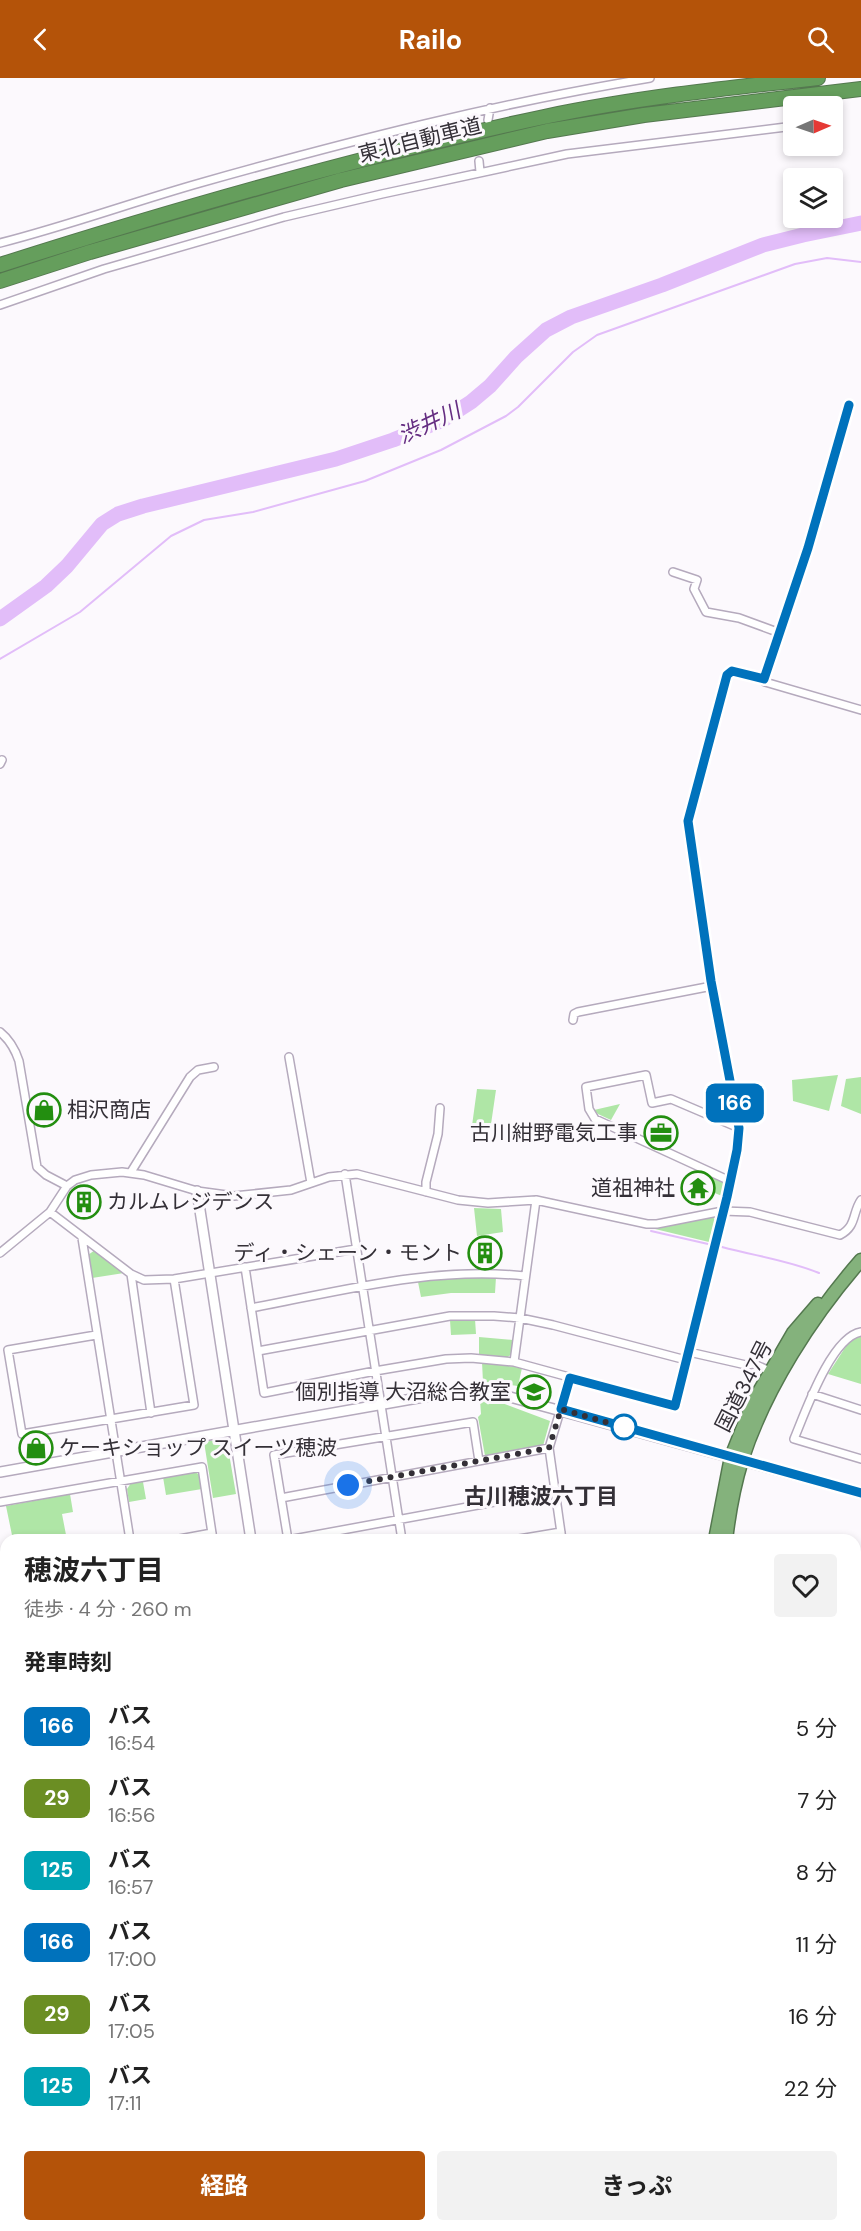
<!DOCTYPE html>
<html lang="ja">
<head>
<meta charset="utf-8">
<style>
  :root { --surface:#fff; --page:#f2f2f2; --text:#222; --muted:#767676; --accent:#b45309 }
  body { margin:0; font-family:"DM Sans","Noto Sans JP",sans-serif; background:var(--page); color:var(--text); height:100vh; display:flex; flex-direction:column; font-size:22px; white-space:nowrap }
  * { box-sizing:border-box; margin:0 }
  p { font-size:20px; color:var(--muted) }
  .icon { flex:none; width:33px; height:33px; fill:none; stroke:currentColor; stroke-width:2; stroke-linecap:round; stroke-linejoin:round }
  .map { position:relative; flex:1; overflow:hidden }
  .side { position:absolute; left:0px; top:1456px; width:861px; height:698px; display:flex; flex-direction:column; background:var(--surface); border-radius:18px 18px 0 0; box-shadow:0 3px 9px #0003 }
  .side>* { flex:none }
  .badge { padding:0 12px; border-radius:9px; font-size:21px; line-height:39px }
  .needle { width:39px; rotate:88deg }
  .controls { position:absolute; left:783px; top:18px; display:grid; gap:12px }
  .controls a { display:grid; place-items:center; width:60px; height:60px; border-radius:6px; background:var(--surface); box-shadow:0 3px 9px #0003; font-size:30px }
  .you { position:absolute; width:30px; height:30px; margin:-15px; border:4px solid #fff; border-radius:50%; background:#1a73e8; box-shadow:0 0 0 9px #1a73e833 }
  .map>.badge { position:absolute; translate:-50% -50%; box-shadow:0 0 0 3px #fff }
  h2 { padding:0 24px; font-size:22px; line-height:54px }
  .round { display:grid; place-items:center; flex:none; width:63px; height:63px; border-radius:6px; background:var(--page) }
  .overview { display:flex; align-items:center; justify-content:space-between; height:102px; padding:0 24px }
  h1 { font-size:28px; font-weight:700; line-height:45px }
  .action { display:flex; gap:12px; margin-top:auto; padding:12px 24px }
  .action a { flex:1; height:69px; border-radius:6px; background:var(--accent); color:#fff; font-size:24px; font-weight:700; line-height:69px; text-align:center }
  .action a+a { background:var(--page); color:var(--text) }
  ul { padding:0; list-style:none }
  li { display:flex; align-items:center; gap:18px; height:72px; padding:0 24px }
  li div { flex:1 }
  li b { display:block; font-size:22px }
  li em { font-style:normal }
  li .badge { min-width:66px; font-weight:700; text-align:center }
  header { display:flex; justify-content:space-between; align-items:center; height:78px; padding:0 24px; background:var(--accent); color:#fff; font-size:27px; font-weight:700 }
  .map>svg:first-child { display:block }
  .green { fill:#afe6a6 }
  .lines { fill:none; stroke-linecap:round; stroke-linejoin:round }
  .stream { stroke:#e2bdf9; stroke-width:2 }
  .river { stroke:#e2bdf9; stroke-width:15 }
  .minor-tunnel { stroke:#d4d1d5; stroke-width:7; stroke-dasharray:7 3.5; stroke-linecap:butt }
  .minor-casing { stroke:#b5aabd; stroke-width:10 }
  .tertiary-casing { stroke:#b5aabd; stroke-width:12 }
  .trunk-casing { stroke:#54784f; stroke-width:15 }
  .motorway-casing { stroke:#54784f; stroke-width:16 }
  .minor { stroke:#fff; stroke-width:7 }
  .tertiary { stroke:#fff; stroke-width:9 }
  .trunk { stroke:#84b27c; stroke-width:12 }
  .motorway { stroke:#659e5c; stroke-width:14 }
  .line-casing { stroke:#fff; stroke-width:14 }
  .line { stroke:#0072bc; stroke-width:9 }
  .walk { stroke:#343037; stroke-width:6; stroke-dasharray:0 10.8 }
  .stop-dot { fill:#fff; stroke:#0072bc; stroke-width:3 }
  .labels { text-anchor:middle; dominant-baseline:central; stroke-width:6; stroke-linejoin:round; paint-order:stroke }
  .street-label { font-size:21px; fill:#343037; stroke:#fcf9fd }
  .poi-label { font-size:21px; fill:#343037; stroke:#fcf9fd; text-anchor:end }
  .water-label { font-size:22px; font-style:italic; fill:#652d82; stroke:#fcf9fd }
  .neighbourhood-label { font-size:22px; font-weight:bold; fill:#343037; stroke:#fcf9fd }
</style>
</head>
<body>
<header><svg class="icon" aria-label="back" viewBox="0 0 24 24"><path d="M15 5l-7 7 7 7"/></svg>Railo<svg class="icon" aria-label="search" viewBox="0 0 24 24"><circle cx="10" cy="10" r="6"/><path d="M15 15l6 6"/></svg></header>
<div class="map">
<svg width="861" height="2153" viewBox="0 0 861 2153">
  <rect width="100%" height="100%" fill="#fcf9fd"/>
  <!-- green -->
  <path class="green" d="M838,997l-9,36 -36,-10 -1,-21z
    M861,999v37l-20,-8 5,-27z
    M477,1011l19,1 -6,41 -19,2z
    M620,1026l-9,16 -13,-6 -4,-4z
    M701,1094l25,12 -4,12 -27,-11z
    M474,1130l27,1 2,23 -26,4z
    M712,1139l3,2 -6,23 -54,-13z
    M95,1172l29,23 -32,5 -4,-23z
    M450,1199h46l-1,16h-44l-30,4 -3,-15z
    M475,1241l1,15 -25,1 -1,-15z
    M861,1255v51l-33,-10 22,-34z
    M479,1259l34,3 -1,14 -6,4 -27,-3z
    M482,1284l40,6 -4,18 -35,-4z
    M480,1322l22,3 48,18 -7,25 -58,10 -7,-39 3,-3z
    M222,1361l5,3 9,52 -23,4 -9,-56z
    M195,1394l5,3 2,14 -36,6 -3,-18z
    M143,1404l3,17 -17,3 -2,-13 4,-6z
    M70,1416l3,18 -11,2 5,26h-54l-7,-34z
    M6,1496v259l-6,1v-259z
    M861,1660v37l-6,1v-37z"/>
  <g class="lines">
    <!-- stream -->
    <path class="stream" d="M0,581l80,-47 91,-76 33,-16 49,-8 112,-31 76,-31 65,-34 12,-9 55,-55 24,-17 198,-71 32,-6 34,4
      M651,1153l57,13
      M722,1169c33,9 66,13 97,26"/>
    <!-- river -->
    <path class="river" d="M0,541l46,-33 21,-20 35,-42 16,-10 25,-8 193,-47 57,-19 50,-20 28,-18 19,-16 26,-29 30,-27 25,-13 91,-32 101,-40 40,-10 58,-12
      M855,1620l6,-1
      M0,1770l6,-1"/>
    <!-- minor-tunnel -->
    <path class="minor-tunnel" d="M817,0l3,28"/>
    <defs>
      <path id="minor" d="M488,42l2,-12
        M479,83l1,11
        M0,165c67,-17 133,-41 200,-60 149,-42 298,-80 450,-105
        M0,227l104,-36 180,-52 98,-23 185,-40 227,-28
        M673,494l24,8 -3,9 12,23 33,6 41,15
        M764,601l1,3 96,28
        M0,686l2,-4
        M573,942l1,-6 4,-2 134,-26
        M0,954c10,8 15,17 19,29l18,106 9,8 21,11
        M289,979l22,126
        M131,1094l59,-95 8,-7 16,-3
        M345,1096l57,366
        M730,1103l-135,-62 -6,-10 -3,-22 60,-12 6,28 19,-4 68,29
        M426,1114v-10l12,-48 2,-26
        M50,1134l81,62 13,6 30,-1 182,-30
        M82,1160l48,302
        M0,1175l50,-41 17,-26 8,-6 16,-5 31,-3 22,3 53,16 37,5 57,-6 38,-13 28,-3 101,26 30,3 48,-3 111,24h10l66,-13 27,1 90,23c17,-9 12,-22 21,-35
        M245,1189l19,126 111,-22 71,-12 25,-1 43,4 161,44 52,-209 10,-47 2,-22 -28,-147 -23,-160 39,-146 4,-4 33,8 44,-131 41,-143
        M131,1196l20,139
        M251,1230c90,-17 182,-42 274,-32
        M861,1254c-30,5 -56,81 -67,107l67,20
        M96,1257l-88,15 14,84 172,-29 -20,-126
        M258,1273l192,-35h44l26,2 33,7 133,35
        M689,1274l57,13 8,-1 16,7
        M514,1284l22,-162
        M812,1316l49,16
        M281,1420l268,-50
        M0,1424l202,-35 11,73
        M174,1462l38,-7
        M288,1462l-14,-85 199,-33 6,39
        M288,1462l266,-49
        M513,1462l48,-8
        M562,1462l-13,-92 21,-70
        M0,1493l6,-1
        M861,1700l-3,1 3,21
        M855,1876l6,-1
        M855,1967l6,38
        M0,2004l6,-1
        M855,2087l6,-1
        M201,2148l1,5
        M246,2148l1,5
        M292,2148l1,5"/>
      <path id="tertiary" d="M197,1113l54,349
        M0,1394l446,-79h43l21,4 351,96
        M855,1646l6,-1
        M0,1796l6,-1
        M0,2056l6,36
        M15,2148l1,5"/>
      <path id="trunk" d="M715,1462l16,-83 22,-55 40,-69 25,-29
        M726,1462c3,-26 8,-54 16,-80 23,-71 70,-144 119,-200
        M810,2148l1,5
        M824,2148l1,5
        M844,2153l17,-3"/>
      <path id="motorway" d="M0,187c179,-57 360,-109 544,-148 90,-19 183,-29 274,-39
        M0,203l90,-29 251,-72 206,-49 97,-16 217,-26"/>
    </defs>
    <!-- minor casing -->
    <use href="#minor" class="minor-casing"/>
    <!-- tertiary casing -->
    <use href="#tertiary" class="tertiary-casing"/>
    <!-- trunk casing -->
    <use href="#trunk" class="trunk-casing"/>
    <!-- motorway casing -->
    <use href="#motorway" class="motorway-casing"/>
    <!-- minor -->
    <use href="#minor" class="minor"/>
    <!-- tertiary -->
    <use href="#tertiary" class="tertiary"/>
    <!-- trunk -->
    <use href="#trunk" class="trunk"/>
    <!-- motorway -->
    <use href="#motorway" class="motorway"/>
  </g>
  <g class="lines">
    <defs>
      <path id="line" d="M849,327l-41,143 -44,131 -32,-8 -5,4 -39,146 23,160 28,147 -2,22 -10,47 -52,209 -105,-28 -9,31 300,84"/>
    </defs>
    <!-- line casing -->
    <use href="#line" class="line-casing"/>
    <!-- line -->
    <use href="#line" class="line"/>
    <!-- walk -->
    <path class="walk" d="M348,1407l201,-37 12,-39 69,20 -6,-2"/>
  </g>
  <!-- icons -->
  <defs>
    <symbol id="shop-ring" viewBox="-11 -11 22 22"><circle r="9.5" fill="#fcf9fd" stroke="#238e10" stroke-width="1.5"/><path d="M-5-2.5h2.3a2.7 3.5 0 0 1 5.4 0H5L5.5 6h-11ZM-1.5-2.5h3a1.5 2.3 0 0 0-3 0Z" fill="#238e10"/></symbol>
    <symbol id="office-ring" viewBox="-11 -11 22 22"><circle r="9.5" fill="#fcf9fd" stroke="#238e10" stroke-width="1.5"/><path d="M-6-3h4V-5.5h4V-3h4V5H-6ZM-1-4.5V-3h2v-1.5ZM-6 0V1H6V0Z" fill="#238e10"/></symbol>
    <symbol id="temple-ring" viewBox="-11 -11 22 22"><circle r="9.5" fill="#fcf9fd" stroke="#238e10" stroke-width="1.5"/><path d="M0-6L5-2H3V0L6.5 2.5H4V6H1.5V3h-3V6H-4V2.5H-6.5L-3 0V-2H-5Z" fill="#238e10"/></symbol>
    <symbol id="building-ring" viewBox="-11 -11 22 22"><circle r="9.5" fill="#fcf9fd" stroke="#238e10" stroke-width="1.5"/><path d="M-4-6H4V6H1V3H-1V6H-4ZM-2.5-4.3h1.7v1.8h-1.7ZM.8-4.3h1.7v1.8H.8ZM-2.5-1h1.7V.8h-1.7ZM.8-1h1.7V.8H.8Z" fill="#238e10"/></symbol>
    <symbol id="school-ring" viewBox="-11 -11 22 22"><circle r="9.5" fill="#fcf9fd" stroke="#238e10" stroke-width="1.5"/><path d="M0-5L7-2L0 1L-7-2ZM-4 1L0 2.5L4 1V4Q0 6-4 4Z" fill="#238e10"/></symbol>
  </defs>
  <g fill-rule="evenodd">
    <use href="#shop-ring" x="25" y="1013" width="38" height="38"/>
    <use href="#office-ring" x="642" y="1036" width="38" height="38"/>
    <use href="#temple-ring" x="679" y="1091" width="38" height="38"/>
    <use href="#building-ring" x="65" y="1105" width="38" height="38"/>
    <use href="#building-ring" x="466" y="1156" width="38" height="38"/>
    <use href="#school-ring" x="515" y="1295" width="38" height="38"/>
    <use href="#shop-ring" x="17" y="1351" width="38" height="38"/>
  </g>
  <!-- markers -->
  <circle class="stop-dot" cx="624" cy="1349" r="12"/>
  <g class="labels">
    <!-- street labels -->
    <g class="street-label">
      <text transform="translate(420 62) rotate(-14)">東北自動車道</text>
      <text transform="translate(744 1308) rotate(-63)">国道347号</text>
    </g>
    <!-- poi labels -->
    <g class="poi-label">
      <text x="67" y="1032" text-anchor="start">相沢商店</text>
      <text x="638" y="1055">古川紺野電気工事</text>
      <text x="675" y="1110">道祖神社</text>
      <text x="107" y="1124" text-anchor="start">カルムレジデンス</text>
      <text x="462" y="1175">ディ・シェーン・モント</text>
      <text x="511" y="1314">個別指導 大沼総合教室</text>
      <text x="59" y="1370" text-anchor="start">ケーキショップ スイーツ穂波</text>
    </g>
    <!-- water labels -->
    <g class="water-label">
      <text transform="translate(429 345) rotate(-25)">渋井川</text>
    </g>
    <!-- neighbourhood labels -->
    <g class="neighbourhood-label">
      <text x="541" y="1418">古川穂波六丁目</text>
    </g>
  </g>
</svg>
<div class="controls">
<a><svg class="needle" viewBox="-14 -14 28 28"><path d="M0-13l5 13h-10z" fill="#e53935"/><path d="M0 13l5-13h-10z" fill="#767676"/></svg></a>
<a><svg class="icon" aria-label="layers" viewBox="0 0 24 24"><path d="M12 4l9 5-9 5-9-5zM3 14l9 5 9-5"/></svg></a>
</div>
<div class="you" style="left:348px;top:1407px"></div>
<b class="badge" style="left:735px;top:1025px;background:#0072bc;color:#fff">166</b>
<section class="side">
<div class="overview"><div><h1>穂波六丁目</h1><p>徒歩 · 4 分 · 260 m</p></div><a class="round"><svg class="icon" aria-label="heart" viewBox="0 0 24 24"><path d="M12 20l-8-8c-3-5 5-10 8-4 3-6 11-1 8 4z"/></svg></a></div>
<h2>発車時刻</h2>
<ul>
<li><span class="badge" style="background:#0072bc;color:#fff">166</span><div><b>バス</b><p>16:54</p></div><em>5 分</em></li>
<li><span class="badge" style="background:#6b8e23;color:#fff">29</span><div><b>バス</b><p>16:56</p></div><em>7 分</em></li>
<li><span class="badge" style="background:#00a3b4;color:#fff">125</span><div><b>バス</b><p>16:57</p></div><em>8 分</em></li>
<li><span class="badge" style="background:#0072bc;color:#fff">166</span><div><b>バス</b><p>17:00</p></div><em>11 分</em></li>
<li><span class="badge" style="background:#6b8e23;color:#fff">29</span><div><b>バス</b><p>17:05</p></div><em>16 分</em></li>
<li><span class="badge" style="background:#00a3b4;color:#fff">125</span><div><b>バス</b><p>17:11</p></div><em>22 分</em></li>
</ul>
<div class="action"><a>経路</a><a>きっぷ</a></div>
</section>
</div>
</body>
</html>
